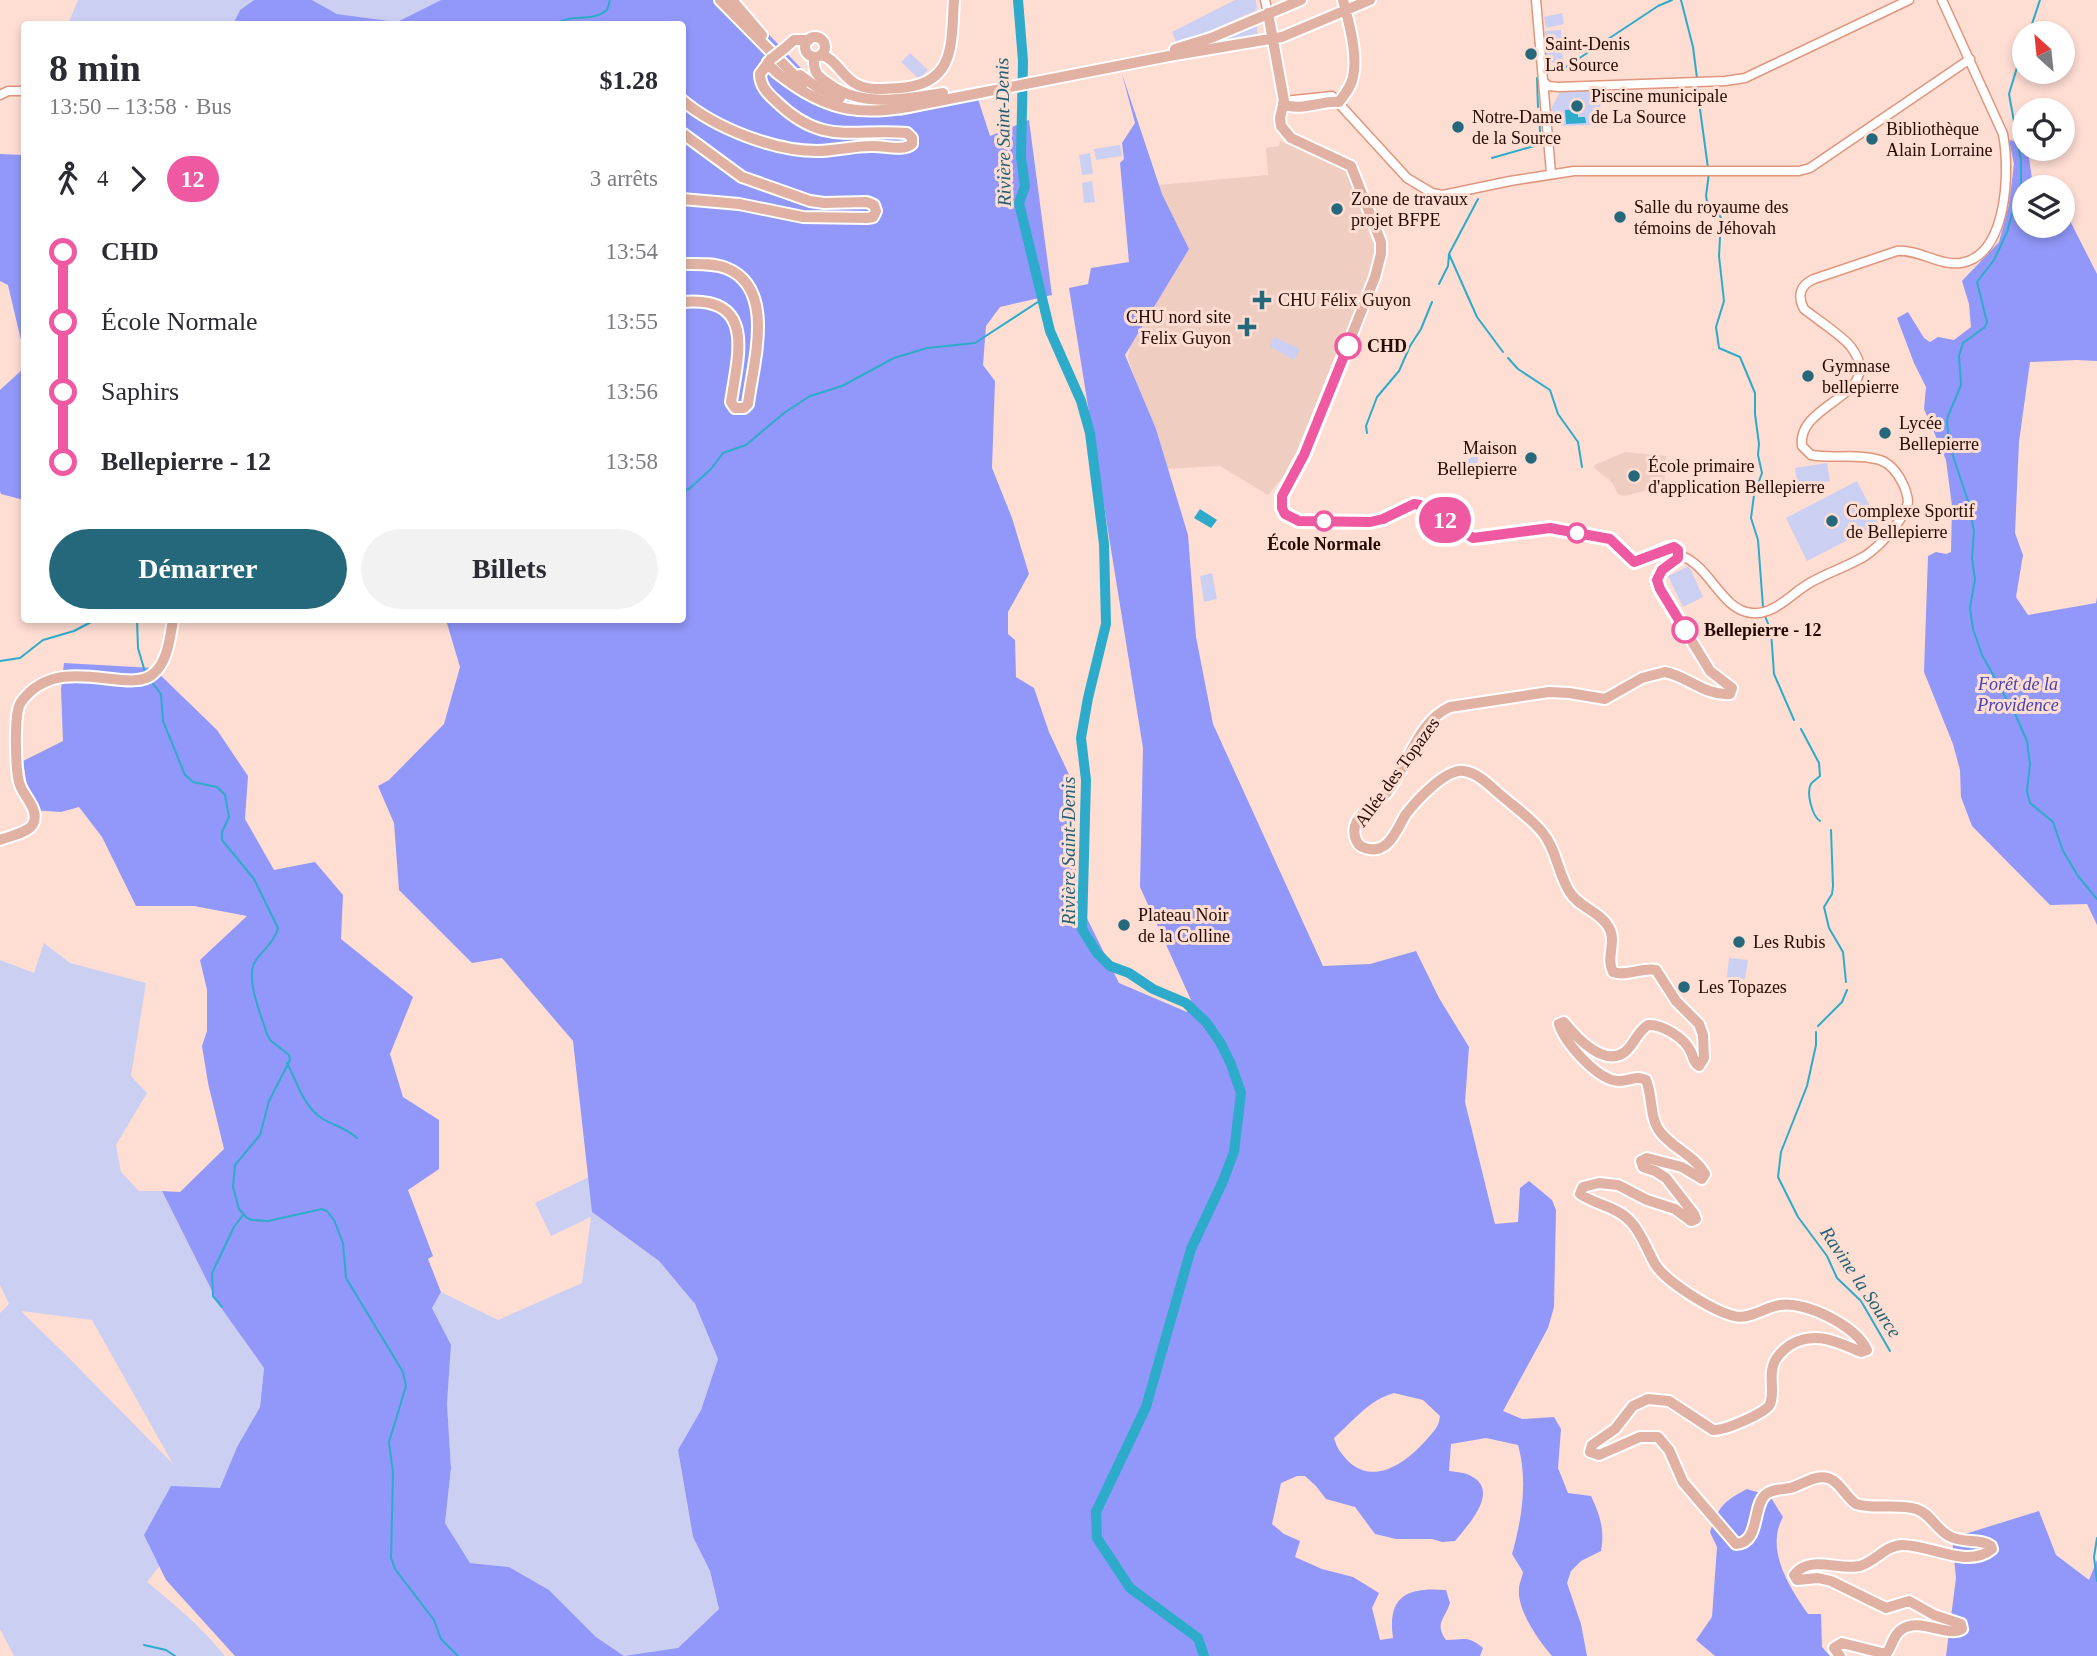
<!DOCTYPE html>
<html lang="fr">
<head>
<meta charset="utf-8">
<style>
  :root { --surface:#fff; --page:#f2f2f3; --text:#2b2b33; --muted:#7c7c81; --accent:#25687b }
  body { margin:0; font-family:"Times New Roman",serif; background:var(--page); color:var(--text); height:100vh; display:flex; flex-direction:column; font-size:26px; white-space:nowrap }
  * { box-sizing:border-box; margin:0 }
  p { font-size:23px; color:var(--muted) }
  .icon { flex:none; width:38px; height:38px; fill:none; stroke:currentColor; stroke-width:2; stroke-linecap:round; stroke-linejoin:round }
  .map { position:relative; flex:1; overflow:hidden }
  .drawer { position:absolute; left:21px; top:21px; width:665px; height:602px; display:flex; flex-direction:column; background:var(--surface); border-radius:7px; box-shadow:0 4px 10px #0003 }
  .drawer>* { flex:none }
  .badge { padding:0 14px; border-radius:23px; font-size:24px; line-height:46px }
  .needle { width:46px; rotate:333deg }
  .fabs { position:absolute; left:2012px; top:21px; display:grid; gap:14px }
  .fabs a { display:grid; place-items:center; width:63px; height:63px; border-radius:50%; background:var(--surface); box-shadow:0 4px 10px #0003; font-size:35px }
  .map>.badge { position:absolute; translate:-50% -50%; box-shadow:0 0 0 4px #fff }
  .legs { display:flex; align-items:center; gap:10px; height:77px; padding:0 28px; font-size:23px }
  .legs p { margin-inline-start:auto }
  .summary { display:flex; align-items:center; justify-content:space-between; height:119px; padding:0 28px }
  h1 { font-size:38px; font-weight:700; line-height:52px }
  .cta { display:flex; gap:14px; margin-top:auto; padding:14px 28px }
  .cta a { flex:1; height:80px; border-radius:42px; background:var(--accent); color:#fff; font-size:28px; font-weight:700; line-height:80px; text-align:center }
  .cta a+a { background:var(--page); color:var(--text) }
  ul { padding:0 28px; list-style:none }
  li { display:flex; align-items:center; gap:24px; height:70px; font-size:26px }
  li i { display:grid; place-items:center; width:10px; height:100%; margin:0 9px; background:currentColor }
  li i::after { content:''; width:18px; height:18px; margin:-9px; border:5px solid; border-radius:50%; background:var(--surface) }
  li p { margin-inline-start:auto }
  li:first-child i { background:linear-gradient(#0000 50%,currentColor 0) }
  li:last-child i { background:linear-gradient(currentColor 50%,#0000 0) }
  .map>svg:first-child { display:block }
  .built { fill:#f0cdc1 }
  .green { fill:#cbd0f3; fill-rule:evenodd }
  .forest { fill:#9198f9; fill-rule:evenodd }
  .water { fill:#2eabca }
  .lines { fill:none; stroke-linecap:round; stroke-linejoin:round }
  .stream { stroke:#2eabca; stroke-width:2 }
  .river { stroke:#2eabca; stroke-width:10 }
  .minor-casing { stroke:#e0957c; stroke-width:11 }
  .major-casing { stroke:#fff; stroke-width:14 }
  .minor { stroke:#fff; stroke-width:8 }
  .major { stroke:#e1b2a3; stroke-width:10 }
  .major-bridge-casing { stroke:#fff; stroke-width:14; stroke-linecap:butt }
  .major-bridge { stroke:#e1b2a3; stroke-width:10 }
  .line-1-casing { stroke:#fff; stroke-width:16 }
  .line-1 { stroke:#ef59a1; stroke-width:10 }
  .poi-dot { fill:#25687b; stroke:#feddd3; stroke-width:2.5 }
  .stop-1-dot { fill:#fff; stroke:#ef59a1; stroke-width:3.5 }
  .labels { text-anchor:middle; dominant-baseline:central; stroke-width:6; stroke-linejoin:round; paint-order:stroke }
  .poi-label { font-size:18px; fill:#250a03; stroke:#feddd3; text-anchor:start }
  .stop-label { font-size:18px; font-weight:bold; fill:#250a03; stroke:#feddd3; text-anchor:start }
  .park-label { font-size:18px; font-style:italic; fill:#4741b1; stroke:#feddd3 }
  .street-label { font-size:18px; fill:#250a03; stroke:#feddd3 }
  .water-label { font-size:19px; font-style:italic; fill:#226172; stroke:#feddd3 }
</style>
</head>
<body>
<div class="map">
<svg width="2097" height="1656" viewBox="0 0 2097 1656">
  <rect width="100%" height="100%" fill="#feddd3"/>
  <!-- built -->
  <path class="built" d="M1280,141l58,24 7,5 5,9 25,69 -6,27 -15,43 -56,140 -12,21 -4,-1 -14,17 -48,-29 -54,3 -38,-111 2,-13 23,-34 14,-76 -9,-50 110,-10 -2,-27 13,-2z
    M1625,452l41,4 -2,30 -40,10 -6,-2 -6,-12 -18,-14 1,-3z"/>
  <!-- green -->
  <path class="green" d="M78,0h176l-14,10 -7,14h-165z
    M312,0h129l-44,22 -60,-8z
    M1235,0h21l1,10 -59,26 -22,6 -4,-10z
    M1562,13l2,11 -18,4 -2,-11z
    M1256,21l2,17 -51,7z
    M1561,30l2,32 -16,1 -2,-32z
    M910,53l18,17 -9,9 -18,-17z
    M1601,89l-1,28 -6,2v6l-42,1 -1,-17 9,-17z
    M1120,145l2,11 -26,4 -2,-11z
    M1090,153l3,21 -11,1 -3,-20z
    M1092,181l3,21 -11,1 -2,-20z
    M1274,337l26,12 -6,11 -25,-14z
    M1478,454v7l-7,13 -12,5c-1,-15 7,-19 19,-25z
    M1827,463l3,18 -32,6 -3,-19z
    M1857,481l22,43 -72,37 -21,-43z
    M1689,566l14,31 -20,10 -15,-31z
    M1212,573l5,26 -13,3 -4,-26z
    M44,943l26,20 76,20 -15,93 16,17 -31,52 5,27 18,19h23l57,114 45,63 -4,39 -23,40 -17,42 -73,93c28,23 55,45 78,74h-211l-14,-27v-316l9,-9 -9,-19v-325l34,13zM21,1311l71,9 81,144 -104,-106z
    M1729,958l19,2 -3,19 -18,-2z
    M593,1175l3,40 63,46 36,43 23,55 -17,51 -23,40 15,87 17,34 9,38 -42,40 -53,7 -28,-19 -47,-47 -40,-23 -39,-4 -25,-40 6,-55 -4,-64 4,-58 -19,-38 9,-16 57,28 84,-37 9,-66 -40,19 -16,-33z"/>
  <!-- forest -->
  <path class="forest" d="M254,0h58l25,14 60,8 44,-22h295l80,84 84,32 78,-17 12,37 39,-16 23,175 -52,12 -14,19 -3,39 12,16 -3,87 20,50 17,56 -21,38v22l7,6 1,37 18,11 15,44 24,51 4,115 42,85 68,29 4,-12 -51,-113 3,-139 -74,-460 19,-4 3,-16 38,-6 -9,-99 4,-4 -2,-16 13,-20 -13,-49 40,120 27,55 -64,106 31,74 32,106 8,102 17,87 110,242 47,-2 46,-13 23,47 30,49 -4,55 30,122 23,-2 2,-34 9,-7 23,19 4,10 -2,97 -6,21 -45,83 19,8 32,-2 7,12 -3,39 10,25 23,3c9,19 14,34 10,55l-20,10 -10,10 -4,12 14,41 6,32h-35c-13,-15 -35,-46 -33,-67 0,-5 3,-11 4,-17l-11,-18c10,-35 16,-74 6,-109l-32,-7 -35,6 -2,27c6,1 16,1 22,5 30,15 -4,50 -16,65l-13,1 -10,-3h-36l-21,-5 -20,-27 -29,-8 -10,-13 -11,-10h-8l-16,7 -9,41 12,10 16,7 -5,16 27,12 31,8 26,16 -7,15 8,32 13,-2c-6,-43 15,-51 53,-48l4,13c-5,16 -16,20 -4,37 17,0 22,-5 37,8l-3,8h-1245l-69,-76 -22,-45 27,-49 49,2 17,-41 23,-40 4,-39 -45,-63 -57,-114 18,1 44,-43 -16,-66 -6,-37 5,-15v-41l-7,-30 47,-44 -53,-10h-58l-34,-69 -23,-30 -18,5 -30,-2 -8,-49 40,-20 -2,-52 3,-26 89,5 64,62 31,46 -3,43 29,51 41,-8 28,33 -2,44 72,58 -23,57 13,43 36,23v49l-31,21 25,66 -5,3 13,33 -9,16 19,37 -4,59 4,64 -6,55 25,40 39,4 40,23 47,47 28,19 54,-8 41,-39 -9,-38 -17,-34 -15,-87 23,-40 17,-51 -23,-55 -36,-43 -67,-49 -19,-171 -71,-83 -30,5 -73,-73 -5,-67 -16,-37 11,-6 55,-56 16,-57 -14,-47h236v-596h-449l7,-14zM1394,1393l29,7 17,16c-1,11 -6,15 -13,23 -19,22 -52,48 -79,22 -7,-8 -11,-12 -14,-23 19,-17 35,-38 60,-45z
    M2009,140l11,2 9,16 3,21 14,3 5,5h-26v39h38v-19l34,67v87l-20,-1 -47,2 -11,80 -4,91 8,22 -7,42 12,18 68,-12 1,-6v328l-10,-21 -37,1 -78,-79 -11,-29 -1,-27 -7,-26 -29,-72 4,-116 8,-4 10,2 5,-2 1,-46 -6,-46 -22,-51 2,-22 -12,-24 -17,-45 11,-6 16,26 6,4 8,-5 16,3 17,-13 -2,-23 -7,-23 37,-39 10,-37 5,-41z
    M0,154l24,1v198l-16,-68 -8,-4z
    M24,368v132l-23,-6 -1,-3v-101z
    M1747,1489l23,7 13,21c-18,32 6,70 25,97h13l1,33 8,9h-115l-19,-16 16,-23 5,-70 -7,-15c8,-25 14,-31 37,-43z
    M2039,1511l17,44 33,25 8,-20v96h-151l10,-78 -4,-40z"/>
  <!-- water -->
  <path class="water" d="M1578,109v8h7l1,6 -20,1 -1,-14z
    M1200,509l17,11 -6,8 -17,-10z"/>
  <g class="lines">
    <!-- stream -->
    <path class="stream" d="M1681,0l12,47 4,31
      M555,24c17,-11 36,-1 52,-14l3,-10
      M2029,33l11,-33
      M2025,41l-16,53 12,66v23l-14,49 -13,28 -17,22 10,40 -2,5 -22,16 -4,13 2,29 -13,31 -1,7 3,24 18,54 6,30 -2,28 3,20 -5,29 3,21 9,26 33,59 12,27 3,23 -3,27 3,12 23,19 10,29 15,25 19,23
      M1563,69l95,-63 14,-6
      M1537,78l1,29
      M1697,87l11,81
      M1492,158l49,-14 -2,-27
      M1709,173l-3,23 1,5 8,6 6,11 -2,38 5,45 -8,26 3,21 21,9 15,36v21l4,30 -1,11 4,18 -8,22 -3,23 7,22 5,67
      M1449,254l28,63 26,35
      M1439,284l9,-18 1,-12 29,-55
      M1508,358l10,11 32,21 8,24 20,28 4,25
      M1367,433l-1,-7 11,-29 22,-26 11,-25 11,-17 11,-27
      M682,491l7,-2 22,-20 12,-16 23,-8 38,-32 26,-17 32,-10 52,-28 33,-10 48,-5 66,-43
      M1765,616l6,15 3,43 20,46
      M137,620l1,28 7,24
      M0,661l20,-3 23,-18 31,-9 21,-11
      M150,680l11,14 2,27 22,54 8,7 24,5 8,8 4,22 -7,15v8l32,39 24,49c-3,13 -14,21 -22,32 -12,16 5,55 11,74l3,6 19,15 1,5 -21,41 -9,34 -25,30 -2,22 6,22 8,9 5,2 16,1 54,-12 5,2 7,9 9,23 3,35 57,94 3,14 -17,56 4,31 -2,85 4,11 39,51 7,19 17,17
      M1801,729l18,34 1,13c-2,2 -7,5 -9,8 -5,8 1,32 9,37
      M1831,830l2,56 -1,8 -8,13 5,21 14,24 3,30
      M1818,1026l24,-24 5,-12
      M1816,1032v13l-9,41 -26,66 -3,25 20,40 29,39 10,22 24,23 29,50
      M287,1063c10,19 17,45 36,56 12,7 23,9 34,19
      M222,1307l-9,-11 -1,-23 22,-46 9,-12
      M2097,1538l-3,19 3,24
      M144,1645l22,5 9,6"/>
    <!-- river -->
    <path class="river" d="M1018,0l5,61 -2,96 4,29 -6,17 31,128 31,70 9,32 14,111 2,80 -18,74 -7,40 5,42 -4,149 15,24 13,13 19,7 24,16 33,14 20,19 14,20 11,22 10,29 -7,59 -11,29 -32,68 -45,158 -50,105 1,26 33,50 68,50 6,18"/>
    <defs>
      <path id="minor" d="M1265,0l3,13
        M1536,0l15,173
        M1544,82l4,4 11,1 166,-6 20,-3 164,-78
        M0,95l8,-4h16
        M1284,101l48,-5 75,82 25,15 11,2 67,-14 64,-10h225l11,-3 160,-109
        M1679,555c31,9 42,56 73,58 22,2 38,-18 56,-29 18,-11 39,-17 57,-28 14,-9 40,-37 43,-54 0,-5 -3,-15 -6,-20 -5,-10 -11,-18 -22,-22 -22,-7 -47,-1 -69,-5l-9,-9c-6,-44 86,-50 49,-99 -7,-10 -36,-29 -47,-38 -7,-13 -4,-24 10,-30l83,-28c22,-2 42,15 64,12 47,-8 49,-93 42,-129l-61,-134"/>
      <path id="major" d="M720,0l83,84
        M732,0l30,35
        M1268,13l16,88 -4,17 1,8
        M805 47a10 10 0 1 1 20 0a10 10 0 1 1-20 0Z
        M785,48l9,-8h15
        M1175,49l36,-11 90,-38
        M821,55c16,4 21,23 37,30 13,6 28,4 42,3 56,-4 51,-44 54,-88
        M814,57c-1,15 3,19 15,27 32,24 77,15 114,9
        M768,62c5,10 15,15 24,22 39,27 70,31 116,23l261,-51 113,-19 88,-37
        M800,75l18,13 22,10
        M682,100c33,28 92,51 135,51 18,0 36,-5 54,-5 12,-1 32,6 41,-2v-6l-5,-5c-55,-5 -84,14 -131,-32 -8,-7 -16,-15 -16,-27l11,-15
        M1283,103c13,10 40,-3 56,-1 6,-8 12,-15 14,-25 5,-23 -4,-54 -10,-77
        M1281,126l10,12 60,28 30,76v12l-6,23 -71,178 -22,41v12l3,6 14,7 71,1 13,-3 31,-15 6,1 53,33h11l42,-8 25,-1 59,10 24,23 34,-15h6l4,3v8c-9,9 -22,11 -21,26l53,87 22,17 -2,6c-25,2 -43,-18 -65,-22l-23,6 -37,21 -36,-6 -20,-1 -99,15c-32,14 -42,58 -62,84 -9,11 -24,18 -31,30 -5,9 -3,24 8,27 24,8 32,-20 41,-34 10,-13 40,-46 58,-43 15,2 28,17 39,26 13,11 29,22 40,36 13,16 15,40 26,58 9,16 30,20 39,35 10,15 -3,31 5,46 14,5 29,-5 43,-2l20,31 23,23 4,11 1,23 -5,8c-6,-4 -5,-7 -8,-14 -6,-14 -29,-28 -43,-27 -11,7 -13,18 -22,26 -21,18 -50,-14 -62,-29l-5,2c6,19 39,57 60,57 11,0 17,-6 27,-1 7,16 3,39 15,53 13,16 34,23 44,41l-3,5 -20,-12 -35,-9 -6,3 2,6 12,4 11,7 28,36 2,5 -5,2 -16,-12 -28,-9 -29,-15 -19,-2 -16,4 -3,7c16,11 38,13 51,28 11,12 16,28 24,42 11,18 58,47 79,52 16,4 31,-9 46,-11 26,-4 76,21 87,45l-6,2c-24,-10 -46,-22 -71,-7 -7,5 -15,13 -17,21 -4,12 2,26 -3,38 -3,9 -47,27 -57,26l-44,-29 -21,-2 -15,7 -18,23 -23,16 -2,7 9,3 41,-18h18l11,13 14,32 53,62c24,-1 16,-36 29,-49 9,-8 21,-4 31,-9 10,-4 21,-11 32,-8 11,3 18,19 28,26 19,6 40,-1 60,5 14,4 20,20 33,27 14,8 31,2 42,10l1,3c-24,20 -61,-4 -89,-4 -18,0 -26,16 -43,21 -22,5 -50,-12 -66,9l3,5 21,-2 13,3 55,27 23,-7 25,14 27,9 1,5c-15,9 -43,-13 -61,1 -8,5 -9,17 -15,24l-44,-11 -8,5 6,8
        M682,133l60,44 68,24 14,2 43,-1 7,3 2,6 -3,6 -6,1 -64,-1 -64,-13 -57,-5
        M682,264c15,0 31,-1 44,4 51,20 27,95 22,136l-4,4h-9l-4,-6c7,-47 26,-107 -49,-100
        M0,840c9,-4 28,-7 33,-16 7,-14 -9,-27 -13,-39 -5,-12 -5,-62 -2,-75 1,-6 4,-10 8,-14 38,-42 104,-1 127,-22 15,-12 17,-37 20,-54"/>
    </defs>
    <!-- minor casing -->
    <use href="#minor" class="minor-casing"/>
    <!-- major casing -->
    <use href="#major" class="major-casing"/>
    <!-- minor -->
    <use href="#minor" class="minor"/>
    <!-- major -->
    <use href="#major" class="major"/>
    <defs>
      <path id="major-bridge" d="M771,59l14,-11"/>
    </defs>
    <!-- major-bridge casing -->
    <use href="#major-bridge" class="major-bridge-casing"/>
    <!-- major-bridge -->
    <use href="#major-bridge" class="major-bridge"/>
  </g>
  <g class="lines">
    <defs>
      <path id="line-1" d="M1348,346l-44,109 -22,41v12l3,6 14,7 71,1 13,-3 31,-15 6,1 53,33 77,-10 60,11 24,23 40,-15 4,3v8l-16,12 -5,10 3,9 25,41"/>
    </defs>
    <!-- line-1 casing -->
    <use href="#line-1" class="line-1-casing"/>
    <!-- line-1 -->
    <use href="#line-1" class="line-1"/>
  </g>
  <!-- markers -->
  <g class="poi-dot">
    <circle cx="1531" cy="54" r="7"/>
    <circle cx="1577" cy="106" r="7"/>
    <circle cx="1458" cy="127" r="7"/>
    <circle cx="1872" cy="139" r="7"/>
    <circle cx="1337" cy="209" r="7"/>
    <circle cx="1620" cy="217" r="7"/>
    <path d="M1258.5 289.5h7v7h7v7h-7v7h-7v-7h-7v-7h7z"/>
    <path d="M1243.5 316.5h7v7h7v7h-7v7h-7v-7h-7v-7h7z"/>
    <circle cx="1808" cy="376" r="7"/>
    <circle cx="1885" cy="433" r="7"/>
    <circle cx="1531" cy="458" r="7"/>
    <circle cx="1634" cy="476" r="7"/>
    <circle cx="1832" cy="521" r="7"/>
    <circle cx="1124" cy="925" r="7"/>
    <circle cx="1739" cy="942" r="7"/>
    <circle cx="1684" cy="987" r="7"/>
  </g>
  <g class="stop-1-dot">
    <circle cx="1348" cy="346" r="12"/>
    <circle cx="1324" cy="521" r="9"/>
    <circle cx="1577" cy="533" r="9"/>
    <circle cx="1685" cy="630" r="12"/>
  </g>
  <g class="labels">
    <!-- poi labels -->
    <g class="poi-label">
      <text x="1545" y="44">Saint-Denis<tspan x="1545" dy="21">La Source</tspan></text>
      <text x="1591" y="96">Piscine municipale<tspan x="1591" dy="21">de La Source</tspan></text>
      <text x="1472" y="117">Notre-Dame<tspan x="1472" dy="21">de la Source</tspan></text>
      <text x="1886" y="129">Bibliothèque<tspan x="1886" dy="21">Alain Lorraine</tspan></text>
      <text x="1351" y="199">Zone de travaux<tspan x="1351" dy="21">projet BFPE</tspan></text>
      <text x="1634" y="207">Salle du royaume des<tspan x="1634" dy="21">témoins de Jéhovah</tspan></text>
      <text x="1278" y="300">CHU Félix Guyon</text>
      <text x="1231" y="317" text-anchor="end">CHU nord site<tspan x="1231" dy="21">Felix Guyon</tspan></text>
      <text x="1822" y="366">Gymnase<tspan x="1822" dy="21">bellepierre</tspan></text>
      <text x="1899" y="423">Lycée<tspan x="1899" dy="21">Bellepierre</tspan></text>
      <text x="1517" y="448" text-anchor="end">Maison<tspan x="1517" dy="21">Bellepierre</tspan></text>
      <text x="1648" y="466">École primaire<tspan x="1648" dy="21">d'application Bellepierre</tspan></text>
      <text x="1846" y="511">Complexe Sportif<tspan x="1846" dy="21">de Bellepierre</tspan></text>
      <text x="1138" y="915">Plateau Noir<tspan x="1138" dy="21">de la Colline</tspan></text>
      <text x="1753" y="942">Les Rubis</text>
      <text x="1698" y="987">Les Topazes</text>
    </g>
    <!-- stop labels -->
    <g class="stop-label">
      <text x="1367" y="346">CHD</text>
      <text x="1324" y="544" text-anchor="middle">École Normale</text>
      <text x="1704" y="630">Bellepierre - 12</text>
    </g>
    <!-- park labels -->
    <g class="park-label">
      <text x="2018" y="684">Forêt de la<tspan x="2018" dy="21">Providence</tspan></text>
    </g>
    <!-- street labels -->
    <g class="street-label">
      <text transform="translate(1397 772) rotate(-54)">Allée des Topazes</text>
    </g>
    <!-- water labels -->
    <g class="water-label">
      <text transform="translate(1003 132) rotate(-91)">Rivière Saint-Denis</text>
      <text transform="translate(1068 851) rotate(-90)">Rivière Saint-Denis</text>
      <text transform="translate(1861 1282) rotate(56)">Ravine la Source</text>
    </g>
  </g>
</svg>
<div class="fabs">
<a><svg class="needle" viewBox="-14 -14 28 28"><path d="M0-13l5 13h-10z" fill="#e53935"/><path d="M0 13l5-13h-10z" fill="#7c7c81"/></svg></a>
<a><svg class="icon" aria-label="locate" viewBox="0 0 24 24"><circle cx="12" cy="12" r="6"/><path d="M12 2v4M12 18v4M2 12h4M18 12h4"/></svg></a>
<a><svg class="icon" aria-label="layers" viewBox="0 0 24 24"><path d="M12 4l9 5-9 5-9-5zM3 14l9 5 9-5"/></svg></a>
</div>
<b class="badge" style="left:1445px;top:520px;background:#ef59a1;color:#fff">12</b>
<section class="drawer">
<div class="summary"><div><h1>8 min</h1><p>13:50 – 13:58 · Bus</p></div><b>$1.28</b></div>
<div class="legs"><svg class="icon" aria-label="walk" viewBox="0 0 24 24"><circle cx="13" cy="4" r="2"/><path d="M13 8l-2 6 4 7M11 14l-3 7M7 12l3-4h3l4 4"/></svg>4<svg class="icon" aria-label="forward" viewBox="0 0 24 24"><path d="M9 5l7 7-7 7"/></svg><b class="badge" style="background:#ef59a1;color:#fff">12</b><p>3 arrêts</p></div>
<ul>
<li><i style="color:#ef59a1"></i><b>CHD</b><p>13:54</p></li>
<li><i style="color:#ef59a1"></i><span>École Normale</span><p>13:55</p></li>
<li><i style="color:#ef59a1"></i><span>Saphirs</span><p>13:56</p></li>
<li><i style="color:#ef59a1"></i><b>Bellepierre - 12</b><p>13:58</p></li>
</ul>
<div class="cta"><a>Démarrer</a><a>Billets</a></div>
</section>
</div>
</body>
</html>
